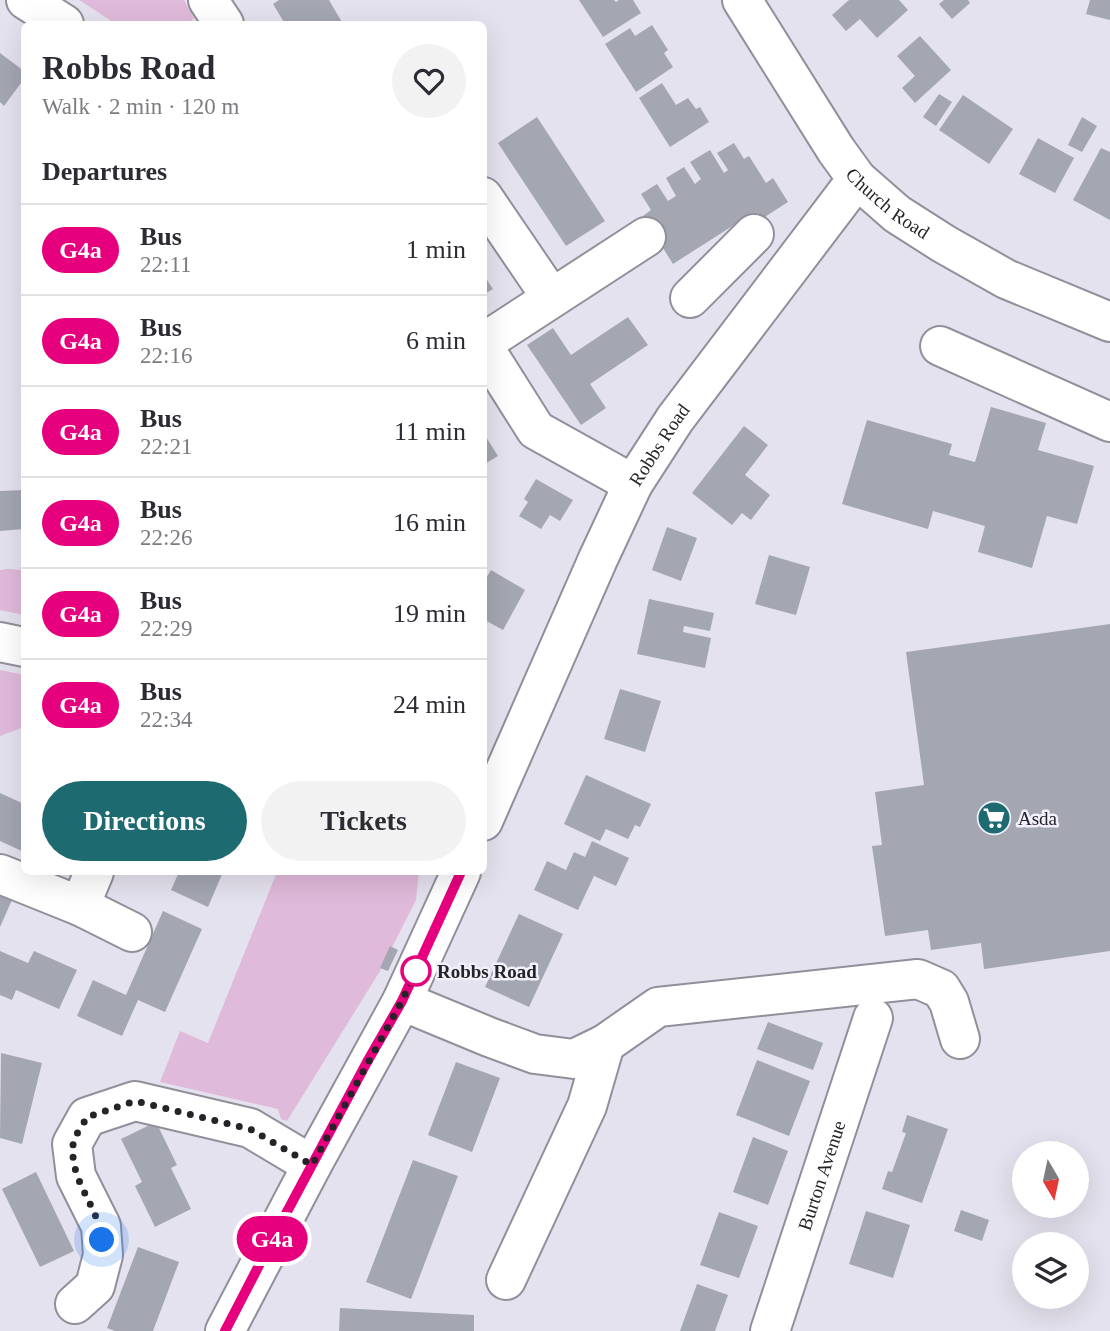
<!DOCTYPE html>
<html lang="en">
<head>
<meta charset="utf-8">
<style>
  :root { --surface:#fff; --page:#f2f2f3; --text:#2b2b33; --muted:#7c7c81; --line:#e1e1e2; --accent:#1e6a71 }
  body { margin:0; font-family:"Times New Roman",serif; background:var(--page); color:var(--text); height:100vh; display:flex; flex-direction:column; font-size:26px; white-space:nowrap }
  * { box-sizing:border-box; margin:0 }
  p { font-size:23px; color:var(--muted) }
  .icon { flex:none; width:38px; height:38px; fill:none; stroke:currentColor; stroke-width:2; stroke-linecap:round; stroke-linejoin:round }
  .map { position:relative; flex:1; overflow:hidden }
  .side { position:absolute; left:21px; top:21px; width:466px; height:854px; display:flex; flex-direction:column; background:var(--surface); border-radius:10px; box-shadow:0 7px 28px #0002 }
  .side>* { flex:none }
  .badge { padding:0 14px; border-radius:23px; font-size:24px; line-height:46px }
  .needle { width:46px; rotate:171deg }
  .buttons { position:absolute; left:1012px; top:1141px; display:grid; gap:14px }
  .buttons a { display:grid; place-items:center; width:77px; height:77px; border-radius:50%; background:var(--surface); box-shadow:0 7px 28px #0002; font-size:35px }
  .you { position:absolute; width:35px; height:35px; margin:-18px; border:5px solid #fff; border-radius:50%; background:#1a73e8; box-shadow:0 0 0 10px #1a73e833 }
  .map>.badge { position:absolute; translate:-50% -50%; box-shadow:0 0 0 4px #fff }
  h2 { padding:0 21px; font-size:26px; line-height:63px }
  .round { display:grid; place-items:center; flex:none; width:74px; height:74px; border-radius:37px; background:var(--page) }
  .summary { display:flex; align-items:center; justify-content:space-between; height:119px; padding:0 21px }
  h1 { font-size:33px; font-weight:600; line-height:52px }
  .action { display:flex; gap:14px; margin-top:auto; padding:14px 21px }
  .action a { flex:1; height:80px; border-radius:42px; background:var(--accent); color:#fff; font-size:28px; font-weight:600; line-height:80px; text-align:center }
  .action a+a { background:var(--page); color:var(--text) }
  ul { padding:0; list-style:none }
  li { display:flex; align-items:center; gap:21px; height:91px; padding:0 21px; border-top:2px solid var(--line) }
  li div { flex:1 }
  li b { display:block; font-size:26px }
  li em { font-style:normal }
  li .badge { min-width:77px; font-weight:700; text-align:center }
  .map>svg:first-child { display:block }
  .green { fill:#e0bada }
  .building { fill:#a4a6b2 }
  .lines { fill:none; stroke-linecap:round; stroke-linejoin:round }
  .minor-casing { stroke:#918f9a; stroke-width:42 }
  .minor { stroke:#fff; stroke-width:38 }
  .line-casing { stroke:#fff; stroke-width:16 }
  .line { stroke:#e6007e; stroke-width:10 }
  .walk { stroke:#242327; stroke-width:7; stroke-dasharray:0 12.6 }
  .stop-dot { fill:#fff; stroke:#e6007e; stroke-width:3.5 }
  .labels { text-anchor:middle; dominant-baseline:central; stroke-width:5; stroke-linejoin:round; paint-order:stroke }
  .street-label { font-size:19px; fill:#242327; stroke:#f2f0fc }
  .poi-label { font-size:19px; fill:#242327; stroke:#f2f0fc; text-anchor:start }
  .stop-label { font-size:19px; font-weight:bold; fill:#242327; stroke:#f2f0fc; text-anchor:start }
</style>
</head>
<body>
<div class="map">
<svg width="1110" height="1331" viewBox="0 0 1110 1331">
  <rect width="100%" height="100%" fill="#e5e2ef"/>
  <!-- green -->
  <path class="green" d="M79,0h105l10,18 -6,6h-77l-1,-4z
    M7,569l17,1v45l-24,-5v-40z
    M0,670l24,5v52l-24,9z
    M277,872h142l-3,28 -36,71 -93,150 -6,-2 -3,-10 -118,-27 20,-51 28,12z"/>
  <!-- building -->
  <path class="building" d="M279,0h50l14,24h-58l-12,-20z
    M579,0h35l2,2 3,-2h14l8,13 -38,24z
    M849,0h50l9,10 -31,28 -17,-19 -14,12 -14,-16z
    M944,0h24l2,3 -18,16 -13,-15z
    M1090,0h20v20l-24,-6z
    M652,25l16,25 -4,3 9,14 -37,25 -31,-48 25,-16 5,8z
    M920,36l31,34 -36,33 -13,-15 13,-12 -18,-20z
    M0,53l24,18v8l-20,27 -4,-4z
    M662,83l14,22 12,-7 8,11 4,-2 9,15 -39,25 -31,-49z
    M939,94l13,8 -16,24 -13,-9z
    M963,95l50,34 -24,35 -50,-34z
    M537,117l68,104 -39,25 -68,-103z
    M1082,117l15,9 -15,26 -14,-7z
    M1038,138l36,20 -19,35 -36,-19z
    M734,143l10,16 5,-3 17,27 7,-5 15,24 -34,22 -6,-8 -75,48 -30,-48 8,-6 -10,-16 16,-10 11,17 8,-5 -10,-18 18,-11 11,17 6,-5 -11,-17 20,-12 14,23 4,-3 -11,-17z
    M1101,148l9,4v68l-37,-20z
    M483,274l10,15 -10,6z
    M628,317l20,28 -58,39 16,24 -25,17 -54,-80 26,-17 18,27z
    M991,407l55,16 -8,27 56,16 -17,58 -30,-8 -15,52 -54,-16 7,-26 -52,-15 -5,18 -86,-25 25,-84 85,24 -3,11 26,7z
    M744,426l24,19 -23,30 25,20 -19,25 -9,-7 -10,12 -40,-32z
    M483,432l15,24 -15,9z
    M536,479l37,21 -13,21 -10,-6 -9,14 -22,-13 9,-14 -4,-3z
    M24,490v39l-24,2v-40z
    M667,527l30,11 -16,43 -29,-11z
    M769,555l41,12 -14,48 -41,-11z
    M491,570l34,20 -22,40 -20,-11v-40l2,1z
    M649,599l65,14 -4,18 -26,-5 -1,6 28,6 -6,30 -68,-14z
    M1110,624v327l-126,18 -3,-26 -50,7 -3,-20 -43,6 -13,-90 10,-1 -7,-53 49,-7 -18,-133z
    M620,689l41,12 -16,51 -41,-13z
    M586,775l65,29 -11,23 -5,-2 -7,14 -22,-10 -6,12 -36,-17z
    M0,793l24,11v48l-24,-11z
    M592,841l37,17 -13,28 -22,-10 -16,34 -44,-20 13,-29 19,9 8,-18 11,5z
    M179,872h44l-15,35 -37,-17z
    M0,895l12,5 -12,27z
    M163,911l39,18 -37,83 -27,-12 -16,36 -45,-20 16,-36 33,15z
    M519,914l44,20 -34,73 -44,-20z
    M390,946l8,4 -10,21 -8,-3z
    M0,951l28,12 6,-12 43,19 -18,39 -43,-19 -4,10 -12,-5z
    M768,1022l55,21 -10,27 -56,-21z
    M1,1053l41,10 -20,81 -22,-6z
    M757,1060l53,21 -21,55 -53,-21z
    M456,1062l44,16 -28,74 -44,-17z
    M907,1115l41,14 -26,74 -40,-14 6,-18 4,1 14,-39 -4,-1z
    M156,1122l21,43 -6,3 20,41 -36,18 -20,-41 7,-4 -21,-43z
    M753,1137l35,14 -20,54 -35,-13z
    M413,1160l45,16 -47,123 -45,-17z
    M36,1172l38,79 -34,16 -38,-78z
    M961,1210l28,10 -7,21 -28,-10z
    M866,1211l44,14 -17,53 -44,-14z
    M719,1212l39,14 -19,52 -39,-13z
    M138,1247l41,15 -26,69h-38l-8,-3z
    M697,1284l31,11 -13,36h-35z
    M340,1308l134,7v16h-135z"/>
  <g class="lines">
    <defs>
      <g id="minor">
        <path d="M26,0l38,24"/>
        <path d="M208,0l16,24"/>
        <path id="s1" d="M742,0l94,150 21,29 40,35 47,30 62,35 104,43"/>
        <path d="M483,197l68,100"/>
        <path d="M690,298l64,-64"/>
        <path d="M483,343l163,-106"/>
        <path d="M483,346l53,84 97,54"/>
        <path d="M940,346l170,76"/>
        <path d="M0,642l24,5"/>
        <path id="s2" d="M483,821l115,-262 35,-75 42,-65 182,-240"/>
        <path d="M0,874l80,32 52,26"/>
        <path d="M80,906l14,-34"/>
        <path d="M402,1001l87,36 46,17 39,5 31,-15 53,-37 260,-28 23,10 8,13 11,37"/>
        <path d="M506,1280l81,-174 18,-62"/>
        <path d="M75,1304l20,-18 8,-31 -2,-29 -25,-50 -4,-32 15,-27 48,-16 115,27 62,37"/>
        <path d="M225,1331l87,-166 90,-164 59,-129"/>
        <path id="s3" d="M770,1331l103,-313"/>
      </g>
    </defs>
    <!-- minor casing -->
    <use href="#minor" class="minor-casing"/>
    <!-- minor -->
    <use href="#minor" class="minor"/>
  </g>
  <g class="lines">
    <defs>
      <path id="line" d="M225,1331l57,-110 85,-159 35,-61 59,-129"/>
    </defs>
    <!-- line casing -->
    <use href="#line" class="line-casing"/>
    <!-- line -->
    <use href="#line" class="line"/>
    <!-- walk -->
    <path class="walk" d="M102,1240c-3,-33 -32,-58 -29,-94 0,-9 10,-21 14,-29l48,-16 115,28 62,36 90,-164 14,-30"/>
  </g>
  <!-- icons -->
  <defs>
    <symbol id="supermarket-disc" viewBox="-11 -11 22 22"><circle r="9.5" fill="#1e6a71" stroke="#f2f0fc"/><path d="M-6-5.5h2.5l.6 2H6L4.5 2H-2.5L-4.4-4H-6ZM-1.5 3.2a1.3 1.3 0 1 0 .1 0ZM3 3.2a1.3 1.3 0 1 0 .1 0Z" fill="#fff"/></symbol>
  </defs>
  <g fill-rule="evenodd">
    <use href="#supermarket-disc" x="975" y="799" width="38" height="38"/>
  </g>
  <!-- markers -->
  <circle class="stop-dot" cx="416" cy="971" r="14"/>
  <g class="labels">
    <!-- street labels -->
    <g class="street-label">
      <text stroke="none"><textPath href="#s1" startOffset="252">Church Road</textPath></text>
      <text stroke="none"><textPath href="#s2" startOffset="416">Robbs Road</textPath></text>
      <text stroke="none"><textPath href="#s3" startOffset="164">Burton Avenue</textPath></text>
    </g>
    <!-- poi labels -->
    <g class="poi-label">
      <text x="1018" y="818">Asda</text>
    </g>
    <!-- stop labels -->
    <g class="stop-label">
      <text x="437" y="971">Robbs Road</text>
    </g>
  </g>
</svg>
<div class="buttons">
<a><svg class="needle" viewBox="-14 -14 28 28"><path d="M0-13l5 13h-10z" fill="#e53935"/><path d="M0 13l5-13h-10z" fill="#7c7c81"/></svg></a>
<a><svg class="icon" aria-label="layers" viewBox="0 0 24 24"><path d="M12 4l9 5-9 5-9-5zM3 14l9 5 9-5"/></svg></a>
</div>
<div class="you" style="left:102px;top:1240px"></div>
<b class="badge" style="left:272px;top:1239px;background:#e6007e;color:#fff">G4a</b>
<section class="side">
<div class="summary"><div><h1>Robbs Road</h1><p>Walk · 2 min · 120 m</p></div><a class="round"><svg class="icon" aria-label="heart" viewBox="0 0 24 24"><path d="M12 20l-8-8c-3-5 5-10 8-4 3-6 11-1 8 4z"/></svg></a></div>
<h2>Departures</h2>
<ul>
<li><span class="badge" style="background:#e6007e;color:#fff">G4a</span><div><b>Bus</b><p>22:11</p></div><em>1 min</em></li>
<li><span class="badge" style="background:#e6007e;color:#fff">G4a</span><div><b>Bus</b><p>22:16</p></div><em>6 min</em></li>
<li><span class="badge" style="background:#e6007e;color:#fff">G4a</span><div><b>Bus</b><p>22:21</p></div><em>11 min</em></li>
<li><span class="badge" style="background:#e6007e;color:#fff">G4a</span><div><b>Bus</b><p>22:26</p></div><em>16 min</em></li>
<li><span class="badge" style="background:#e6007e;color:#fff">G4a</span><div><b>Bus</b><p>22:29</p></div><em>19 min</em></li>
<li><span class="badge" style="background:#e6007e;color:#fff">G4a</span><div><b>Bus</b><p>22:34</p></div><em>24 min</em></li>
</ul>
<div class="action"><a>Directions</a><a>Tickets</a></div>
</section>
</div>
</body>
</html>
